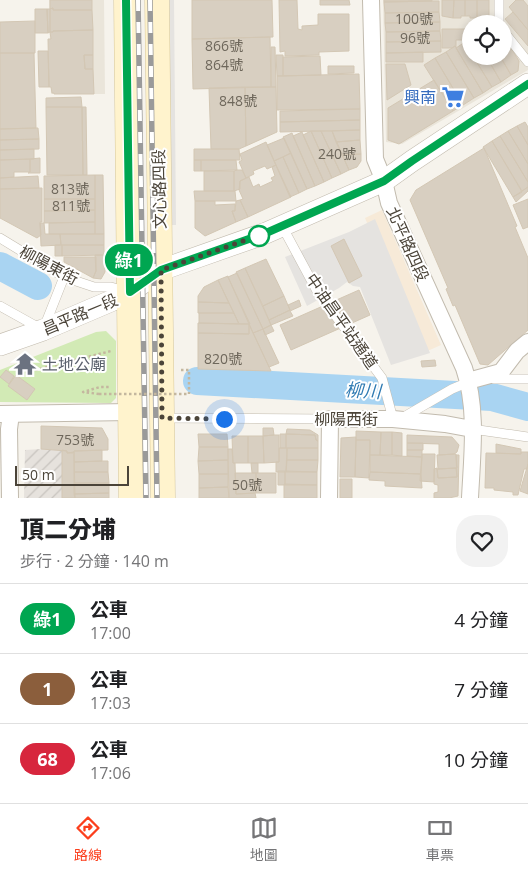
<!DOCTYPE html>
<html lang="zh-TW">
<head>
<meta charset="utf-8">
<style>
  :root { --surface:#fff; --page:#f2f2f2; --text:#202124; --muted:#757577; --line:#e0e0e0; --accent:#fc3f1d }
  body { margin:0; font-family:"Open Sans","Noto Sans TC",sans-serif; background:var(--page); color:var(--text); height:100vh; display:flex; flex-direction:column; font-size:19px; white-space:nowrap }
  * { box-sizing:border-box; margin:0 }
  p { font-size:16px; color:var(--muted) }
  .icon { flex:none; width:28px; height:28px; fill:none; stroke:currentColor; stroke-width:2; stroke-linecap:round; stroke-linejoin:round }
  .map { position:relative; height:498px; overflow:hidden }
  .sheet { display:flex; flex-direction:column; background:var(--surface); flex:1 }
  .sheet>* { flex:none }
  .badge { padding:0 10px; border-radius:16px; font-size:18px; line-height:32px }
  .tools { position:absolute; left:462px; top:15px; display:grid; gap:10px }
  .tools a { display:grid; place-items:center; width:50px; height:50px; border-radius:50%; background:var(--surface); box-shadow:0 2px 8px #0003; font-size:25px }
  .scale { position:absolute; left:15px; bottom:12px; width:114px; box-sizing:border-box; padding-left:5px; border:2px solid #4b4439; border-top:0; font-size:14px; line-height:18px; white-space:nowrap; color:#4b4439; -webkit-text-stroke:4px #fff; paint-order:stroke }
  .you { position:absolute; width:25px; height:25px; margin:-12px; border:4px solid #fff; border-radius:50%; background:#1a73e8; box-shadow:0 0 0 8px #1a73e833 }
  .map>.badge { position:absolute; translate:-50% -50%; box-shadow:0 0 0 2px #fff }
  .round { display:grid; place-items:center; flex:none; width:52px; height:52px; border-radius:20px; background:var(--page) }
  .summary { display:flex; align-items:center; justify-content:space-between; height:85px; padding:0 20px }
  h1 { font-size:24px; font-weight:800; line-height:38px }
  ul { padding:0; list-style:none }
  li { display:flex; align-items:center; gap:15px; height:70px; padding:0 20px; border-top:1px solid var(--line) }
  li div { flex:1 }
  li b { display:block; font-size:19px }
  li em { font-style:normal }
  li .badge { min-width:55px; font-weight:700; text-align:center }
  .dock { display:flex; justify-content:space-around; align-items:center; height:70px; border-top:1px solid var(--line); background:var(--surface); font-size:14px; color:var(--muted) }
  .dock a { display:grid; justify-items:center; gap:2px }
  .dock .selected { color:var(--accent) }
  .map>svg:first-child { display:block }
  .residential { fill:#eae5da; fill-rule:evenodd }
  .commercial { fill:#f7ead8 }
  .industrial { fill:url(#industrial-furrows) }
  .green { fill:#d2eab5 }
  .parking { fill:#e5e3e0 }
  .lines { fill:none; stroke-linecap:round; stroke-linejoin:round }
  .river { stroke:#a9d4f2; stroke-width:28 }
  .building { fill:#d8cfc1; stroke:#d3c7b4 }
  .service-casing { stroke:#c2bbae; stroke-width:10 }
  .minor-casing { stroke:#c2bbae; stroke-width:18 }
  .tertiary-casing { stroke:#c2bbae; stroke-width:22 }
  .secondary-casing { stroke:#d6c79b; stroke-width:25 }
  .path { stroke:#c4b79f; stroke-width:2.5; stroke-dasharray:2.5 2.5; stroke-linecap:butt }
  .service { stroke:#fff; stroke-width:9 }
  .minor { stroke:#fff; stroke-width:16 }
  .tertiary { stroke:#fff; stroke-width:21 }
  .secondary { stroke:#fff3cd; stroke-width:24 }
  .rail-casing { stroke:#9a9a9a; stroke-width:5.5 }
  .rail { stroke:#fff; stroke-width:4; stroke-dasharray:11; stroke-linecap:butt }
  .path-bridge { stroke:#c4b79f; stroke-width:2.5; stroke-dasharray:2.5 2.5; stroke-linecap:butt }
  .line-casing { stroke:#fff; stroke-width:11 }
  .line { stroke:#00a651; stroke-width:8 }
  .walk { stroke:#4b4439; stroke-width:5; stroke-dasharray:0 9 }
  .stop-dot { fill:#fff; stroke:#00a651; stroke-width:2.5 }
  .labels { text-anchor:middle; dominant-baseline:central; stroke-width:4; stroke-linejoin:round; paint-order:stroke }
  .number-label { font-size:14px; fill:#6e675b }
  .shop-label { font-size:16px; fill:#366cbe; stroke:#fff; text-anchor:end }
  .street-label { font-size:16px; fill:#4b4439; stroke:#fff }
  .worship-label { font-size:16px; fill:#5b616d; stroke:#fff; text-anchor:start }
  .water-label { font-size:18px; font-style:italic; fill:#2e7ab2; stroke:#fff }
</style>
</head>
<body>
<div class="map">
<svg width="528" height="498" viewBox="0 0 528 498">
  <defs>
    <pattern id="industrial-furrows" width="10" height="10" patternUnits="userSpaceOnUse" patternTransform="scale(1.25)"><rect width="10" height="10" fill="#e6e2dd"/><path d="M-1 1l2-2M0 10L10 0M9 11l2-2" fill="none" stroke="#c7c3be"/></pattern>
  </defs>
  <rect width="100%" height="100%" fill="#f6f3ec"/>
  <!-- residential -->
  <path class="residential" d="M49,0h55l1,94h-54z
    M383,0h145v70l-126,74 -16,-2zM471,24h33v32h-33z"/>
  <!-- commercial -->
  <path class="commercial" d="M382,210l59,135 -18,8 -58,-135z"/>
  <!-- industrial -->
  <path class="industrial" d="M41,449l21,1v48h-38l1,-48z"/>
  <!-- green -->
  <path class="green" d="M106,331l10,10v57l-5,5 -111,-1v-32l96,-38z"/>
  <!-- parking -->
  <path class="parking" d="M168,0h6l2,225h-5z
    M375,219l55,134 -39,12 -31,-78 -7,-1 -6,-4 -8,6 -32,18 -22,-49 64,-25z"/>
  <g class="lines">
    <!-- river -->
    <path class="river" d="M0,266l38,20
      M197,381l295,16 36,10"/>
  </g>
  <!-- building -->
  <path class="building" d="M50,0h42v10h-39v-2l-3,1z
    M192,0h80l1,37 -81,2z
    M279,0h18l1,29 4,1v-4l16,-1v-11h31v37l-30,1v3l-34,1v-5l-5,1z
    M320,0h29l1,5h-30z
    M384,0h48v1l-48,1z
    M442,0h12l-1,18 -11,-2z
    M454,0h11v16h-4v2h-8z
    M465,0h12v18h-7v-2h-5z
    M477,0h12v16h-4v2h-8z
    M516,0h7l5,6v24l-19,-23z
    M432,1h7v11l-54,1 -1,-11z
    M53,8v2h39l1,20 -40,1v1h-3v-23z
    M35,9h12l1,24h-13z
    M47,9h3v23l-2,1z
    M439,12l1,10 -55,1v-10z
    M513,12l15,18v16l-23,-27z
    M35,21v32h-35v-31z
    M440,22v9l-54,1 -1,-9z
    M442,29h24l2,3v5l-4,3h-8v7l-1,-1 -3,2h-10z
    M93,30v25h-9l1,14h8l1,25h-40v-1h-2l-1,-6h-2l-1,-48h3l-1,-7h3v-1z
    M440,31l1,10 -55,1v-10z
    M270,37l1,50 -78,2 -1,-50z
    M506,40l13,21 -1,10 -7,4 -11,-19h4v-14z
    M441,41v11l-55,1v-11z
    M465,42l6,11v3h2l19,31 -9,6 -27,-45z
    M455,46l28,47 -9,5 -28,-46z
    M271,47h4l1,40h-5z
    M38,51h10l1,36h-10z
    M423,52v10h-37v-9z
    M446,52l28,46 -11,7 -28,-47z
    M0,53h34l2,75 -36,1z
    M84,55h9v14h-8z
    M276,55h7v21h-6z
    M320,56l1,19 -38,1v-19z
    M473,56h13l15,26 -9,5z
    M486,56h14l11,19 -10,7z
    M435,58l28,47 -10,6 -29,-46z
    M386,64h19l6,21 -24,15z
    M328,66h26v7l-26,1z
    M359,74l1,35 -83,1v-34z
    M434,80l19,31 -54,33 -11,-4v-32z
    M245,87l1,59 -7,3h-28l-2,-61z
    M245,87h31l1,45 -31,14z
    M81,97l1,10h-36v-9z
    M46,107h36l1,68h-36z
    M82,107h4l1,68h-4z
    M360,109v11l-80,2v-11z
    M360,120v10l-80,2v-10z
    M525,122l3,5v18l-11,-19z
    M517,126l11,19v19l-20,-33z
    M38,128l1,11 -39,1v-11z
    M360,130v10l-24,2 -4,-11z
    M311,131l21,47 -8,4 -21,-47z
    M311,131h10l20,43 -9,4z
    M321,131h11l17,39 -8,4z
    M508,131l20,33v18l-28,-46z
    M302,132l22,50 -9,4 -22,-50z
    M292,133l23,53 -8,3 -24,-52z
    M500,136l28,46v5l-6,4 -30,-50z
    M284,138l7,15 -17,8 -7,-16z
    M39,139v10l-39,1v-10z
    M360,140l1,14 -19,1 -6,-13z
    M492,141l30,51 -9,5 -30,-50z
    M266,142l10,23 -9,4 -2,-3 -12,5 1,3 -8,4 -6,-14 -1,-2 3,-2 -2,-6z
    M484,148l33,78 -2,1 13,31v72l-40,35 -8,-1 -25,-59 -2,1 -7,-17 2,-1 -38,-88 6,-10z
    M34,149v10l-34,1v-10z
    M194,149h45l1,11h-46z
    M291,153l16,36 -8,4 -16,-36z
    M361,154v7l-4,6 -8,3 -7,-15z
    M283,157l16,36 -9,4 -16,-36z
    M40,158v15h-12l2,-1v-13z
    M30,159v13h-16v5l-14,1v-18z
    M194,160h7v11h-7z
    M201,160h35l1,10 -36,1z
    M276,165l15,32 -43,20 -8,-17 3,-1 -4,-9 1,-9 9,-4 4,10 6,-3 1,3 13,-6 -2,-3 4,-2 -3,-9z
    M237,170h5l4,8 -6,3v8l-6,2v-20z
    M204,171h30v20h-30z
    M95,175v24h-51v-23z
    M95,175h8l1,59h-9z
    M38,176l1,12 -39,1v-11z
    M528,187v4l-12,11 -3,-5z
    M42,188v34h-2l1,13 -4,3 -37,-20v-29z
    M194,191h41l1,10h-41z
    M44,199h51v11l-51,1z
    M528,199v28l-5,2 -10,-24z
    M240,200l8,17 -12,5 -4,-11h3l1,-10z
    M195,201h20v4l20,-1v7h-3l4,11 -31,14 -10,-8z
    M95,210v12l-51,1v-12z
    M95,222v12h-46v-11z
    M40,223h4l1,11h15l1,11 -20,1z
    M60,234h44v11h-43z
    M344,239l18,37 -13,7 -18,-37z
    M55,245h7v11h-7z
    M62,245h42v10l-42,1z
    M95,255h9l1,17 -4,7 -8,-1 3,-7z
    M64,257h32v14l-3,7 -29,-16z
    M266,259l18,37 -21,10 -18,-38z
    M245,268l26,57 -8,4 -27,-57z
    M237,273l26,56 -10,4 -25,-56z
    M228,276v1l22,47h-11l-21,-44z
    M218,280l11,23 -31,-1v-6l6,-9z
    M359,290l11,25 -79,35 -11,-25z
    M284,296l6,14 -21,10 -6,-14z
    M299,300l2,6 -11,5 3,5 -22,9 -2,-5 21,-10 -2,-5z
    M198,302l31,1 5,10h-36z
    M199,313h35l5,11 -40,-1z
    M198,323l51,1v10l-51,-1z
    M249,324l22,47 -73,-2v-36l51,1z
    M271,325l3,6 -9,4 -2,-6z
    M263,329l16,34 -10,4 -16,-34z
    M435,360l1,6 -14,1 -1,-6z
    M6,370l8,6 -5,8 -9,-7z
    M16,375l19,14 -8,11 -19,-14z
    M41,426l61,2 6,11v11l-34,1 -1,2h-6v-2l-26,-2z
    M263,428h10l1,7 -11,1z
    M287,429l23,1 8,5v6l-2,-1 -1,-5 -29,-1z
    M356,431l25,1 -1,23h-10v-15h-14z
    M381,432h11v23h-12z
    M392,432l10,1v23l-10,-1z
    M198,434h29l1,13h-29z
    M280,434h6v14h-6z
    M286,434l29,1 1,5 2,1v7h-32z
    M274,435h5v27l-15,1 -1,-27z
    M407,435l45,2 7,8 -2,7 -3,2 -15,1v-11l-32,-1z
    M232,436h16v27h-15z
    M248,436h15l1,27h-16z
    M356,437l-1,40h-15l1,-39z
    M356,440h14l-1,38 -14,-1z
    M407,443h16v7h-16z
    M496,444l25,5v5l-25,-1z
    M199,447h29v13l-30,1z
    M279,448h8l-1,24h-10v-10h3z
    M287,448h31v12h-31z
    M228,449h4l1,14h2l1,31 19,-1 1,5h-27z
    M62,450l5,1v2l7,-1 1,46h-13z
    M102,450v11l-28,1v-11z
    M407,450h15v7l-15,-1z
    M521,452h7v12l-1,5h-3l-6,26h-5v-3l-19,-2v-2h-9l1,-35 35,1z
    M422,454h13l-1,28 -14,-1z
    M456,454l1,14 -19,1 -1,-14z
    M370,455l52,2 -1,17 -51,-2z
    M456,455h3l-1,41 -9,2h-15v-5l4,-1v-7l-4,-1v-15l3,-1 1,10 19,-1z
    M228,460v14h-29l-1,-13z
    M287,460h31l-1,12h-31z
    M102,461h6v11h-34v-10z
    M251,463h7v10h-6z
    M528,464v30l-8,-3z
    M456,468l1,9 -19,1 -1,-9z
    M278,471h7v14h-7z
    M285,471l32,1v13h-32z
    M74,472h34l1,11h-35z
    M370,472l51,2 1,14 -37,-2v-5l-16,-1z
    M235,473h21v20l-20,1z
    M256,473h20v20h-20z
    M199,474h29v13l-29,1z
    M340,479h12v19h-12z
    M74,483h35v10l-35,1z
    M284,484l33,1v13h-33z
    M228,487l1,11h-30v-10z
    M109,493v5h-34l-1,-4z"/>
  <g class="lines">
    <defs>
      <path id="service" d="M499,24v-24
        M504,32l24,30
        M282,226l35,65 65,87 11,41
        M0,238l64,39 30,10h17l14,4
        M0,306l43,24 21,-53
        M494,379h34
        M163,418l167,1
        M402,418l50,-29 19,-8
        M472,429l56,8"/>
      <path id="minor" d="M371,0l4,159 9,22 5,22 75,165c14,41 8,88 6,130
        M468,381l33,-9 16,-21 11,-9
        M0,414l130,-2
        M10,498l-1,-69 2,-15
        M329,498l1,-79h63l52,5 27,5"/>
      <path id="tertiary" d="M0,345l43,-15 68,-29 19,-9 31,-22 105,-37 118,-52 28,-20 116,-77"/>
      <path id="secondary" d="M126,0l5,498
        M157,0l6,498"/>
    </defs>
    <!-- service casing -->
    <use href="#service" class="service-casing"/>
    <!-- minor casing -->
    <use href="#minor" class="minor-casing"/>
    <!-- tertiary casing -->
    <use href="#tertiary" class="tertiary-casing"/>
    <!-- secondary casing -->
    <use href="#secondary" class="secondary-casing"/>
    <!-- path -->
    <path class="path" d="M181,370h8v24
      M16,375l95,-24
      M99,394l-16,-2 17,-5h11"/>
    <!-- service -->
    <use href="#service" class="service"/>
    <!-- minor -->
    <use href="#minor" class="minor"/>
    <!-- tertiary -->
    <use href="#tertiary" class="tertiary"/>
    <!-- secondary -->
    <use href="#secondary" class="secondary"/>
    <defs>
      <path id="rail" d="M138,0l8,498
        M150,0l7,498"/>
    </defs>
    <!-- rail casing -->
    <use href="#rail" class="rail-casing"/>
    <!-- rail -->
    <use href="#rail" class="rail"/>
    <!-- path-bridge -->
    <path class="path-bridge" d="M99,394h90"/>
  </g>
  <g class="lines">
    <defs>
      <path id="line" d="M126,0l4,292 31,-22 105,-37 118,-52 28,-20 116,-77"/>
    </defs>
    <!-- line casing -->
    <use href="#line" class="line-casing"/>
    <!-- line -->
    <use href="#line" class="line"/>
    <!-- walk -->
    <path class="walk" d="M224,419l-62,-1 -1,-148 105,-37 -7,3"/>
  </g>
  <!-- icons -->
  <defs>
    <symbol id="supermarket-bare" viewBox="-9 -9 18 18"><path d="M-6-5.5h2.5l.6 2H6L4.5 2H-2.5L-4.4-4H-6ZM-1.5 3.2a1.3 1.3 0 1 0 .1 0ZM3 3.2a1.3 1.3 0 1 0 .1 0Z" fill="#3f7fe0" stroke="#fff" stroke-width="2.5" paint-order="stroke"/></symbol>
    <symbol id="temple-bare" viewBox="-9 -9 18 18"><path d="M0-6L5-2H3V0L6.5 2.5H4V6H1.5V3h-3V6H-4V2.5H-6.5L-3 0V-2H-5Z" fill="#6b7280" stroke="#fff" stroke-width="2.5" paint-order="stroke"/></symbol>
  </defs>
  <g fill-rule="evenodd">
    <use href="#supermarket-bare" x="437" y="81" width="32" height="32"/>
    <use href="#temple-bare" x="9" y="348" width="32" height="32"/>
  </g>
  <!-- markers -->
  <circle class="stop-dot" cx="259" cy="236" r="10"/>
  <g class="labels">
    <!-- number labels -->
    <g class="number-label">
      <text x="414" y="18">100號</text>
      <text x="415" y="37">96號</text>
      <text x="224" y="45">866號</text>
      <text x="224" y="64">864號</text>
      <text x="238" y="100">848號</text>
      <text x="337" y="153">240號</text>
      <text x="70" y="188">813號</text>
      <text x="71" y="205">811號</text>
      <text x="223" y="358">820號</text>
      <text x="75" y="439">753號</text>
      <text x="247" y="484">50號</text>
    </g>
    <!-- shop labels -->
    <g class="shop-label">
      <text x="436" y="97">興南</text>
    </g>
    <!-- street labels -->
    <g class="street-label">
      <text transform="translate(159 189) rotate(-91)">文心路四段</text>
      <text transform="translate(408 244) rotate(66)">北平路四段</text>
      <text transform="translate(49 265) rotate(28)">柳陽東街</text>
      <text transform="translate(80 314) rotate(-23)">昌平路一段</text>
      <text transform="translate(342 321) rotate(55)">中油昌平站通道</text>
      <text x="346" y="419">柳陽西街</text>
    </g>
    <!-- worship labels -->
    <g class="worship-label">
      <text x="42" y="364">土地公廟</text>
    </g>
    <!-- water labels -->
    <g class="water-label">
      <text transform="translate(363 390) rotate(3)">柳川</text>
    </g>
  </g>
</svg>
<div class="tools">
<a><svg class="icon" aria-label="locate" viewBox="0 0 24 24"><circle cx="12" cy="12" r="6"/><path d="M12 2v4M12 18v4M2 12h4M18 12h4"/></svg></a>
</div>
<div class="scale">50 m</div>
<div class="you" style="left:224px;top:419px"></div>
<b class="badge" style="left:129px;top:260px;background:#00a651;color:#fff">綠1</b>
</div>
<section class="sheet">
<div class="summary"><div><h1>頂二分埔</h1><p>步行 · 2 分鐘 · 140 m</p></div><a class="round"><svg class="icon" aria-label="heart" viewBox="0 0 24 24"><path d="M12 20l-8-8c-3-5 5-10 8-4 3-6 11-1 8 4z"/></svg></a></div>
<ul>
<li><span class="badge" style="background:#00a651;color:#fff">綠1</span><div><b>公車</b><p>17:00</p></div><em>4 分鐘</em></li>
<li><span class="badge" style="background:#8b5e3c;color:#fff">1</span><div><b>公車</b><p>17:03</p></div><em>7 分鐘</em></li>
<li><span class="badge" style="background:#d7263d;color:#fff">68</span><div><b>公車</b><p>17:06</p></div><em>10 分鐘</em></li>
</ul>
</section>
<nav class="dock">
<a class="selected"><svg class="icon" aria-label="directions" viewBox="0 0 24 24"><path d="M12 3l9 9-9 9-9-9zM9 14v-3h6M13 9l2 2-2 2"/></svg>路線</a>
<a><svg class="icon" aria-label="map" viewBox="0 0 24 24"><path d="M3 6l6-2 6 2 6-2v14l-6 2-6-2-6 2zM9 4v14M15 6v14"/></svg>地圖</a>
<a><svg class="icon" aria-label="tickets" viewBox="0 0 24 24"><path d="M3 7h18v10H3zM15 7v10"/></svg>車票</a>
</nav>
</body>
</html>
